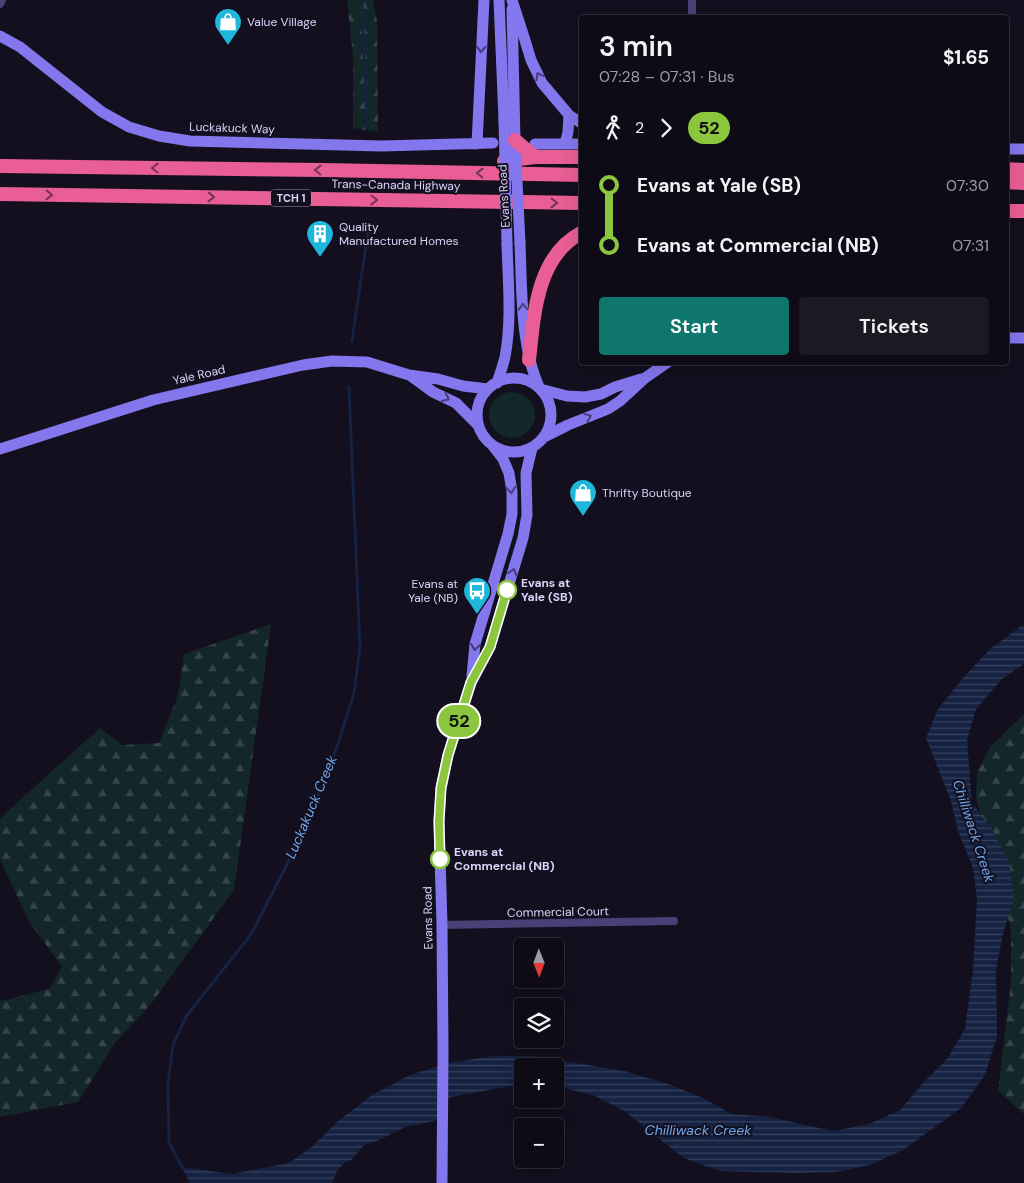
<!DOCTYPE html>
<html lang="en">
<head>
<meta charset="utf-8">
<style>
  :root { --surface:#0e0b16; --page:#1c1923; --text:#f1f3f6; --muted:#9b9ba1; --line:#2e2b35; --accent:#0f766e }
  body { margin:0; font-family:"DM Sans",sans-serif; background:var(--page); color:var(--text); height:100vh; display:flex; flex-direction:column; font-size:19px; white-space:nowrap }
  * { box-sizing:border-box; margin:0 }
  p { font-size:16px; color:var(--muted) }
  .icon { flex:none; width:28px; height:28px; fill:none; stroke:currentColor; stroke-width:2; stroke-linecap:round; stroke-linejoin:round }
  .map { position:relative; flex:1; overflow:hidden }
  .details { position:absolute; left:579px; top:15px; width:430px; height:350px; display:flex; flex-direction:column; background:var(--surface); border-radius:5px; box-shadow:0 5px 20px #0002,0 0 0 1px var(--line) }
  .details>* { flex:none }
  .badge { padding:0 10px; border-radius:16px; font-size:18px; line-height:32px }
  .needle { width:32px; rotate:179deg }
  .fabs { position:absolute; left:514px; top:938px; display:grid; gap:10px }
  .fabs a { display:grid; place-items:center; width:50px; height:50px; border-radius:5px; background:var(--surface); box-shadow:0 5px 20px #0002,0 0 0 1px var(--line); font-size:25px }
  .map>.badge { position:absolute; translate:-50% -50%; box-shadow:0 0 0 2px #fff }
  .legs { display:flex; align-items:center; gap:8px; height:55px; padding:0 20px; font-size:16px }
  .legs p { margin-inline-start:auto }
  .summary { display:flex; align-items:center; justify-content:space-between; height:85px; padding:0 20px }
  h1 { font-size:28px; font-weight:600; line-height:38px }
  .cta { display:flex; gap:10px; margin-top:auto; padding:10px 20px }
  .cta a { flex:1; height:58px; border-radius:5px; background:var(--accent); color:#fff; font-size:20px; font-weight:600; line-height:58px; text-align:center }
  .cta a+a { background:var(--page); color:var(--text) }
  ul { padding:0 20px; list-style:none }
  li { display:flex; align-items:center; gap:18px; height:60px; font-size:19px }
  li i { display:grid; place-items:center; width:8px; height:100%; margin:0 6px; background:currentColor }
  li i::after { content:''; width:12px; height:12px; margin:-6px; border:4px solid; border-radius:50%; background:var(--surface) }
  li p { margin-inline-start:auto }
  li:first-child i { background:linear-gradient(#0000 50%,currentColor 0) }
  li:last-child i { background:linear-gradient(currentColor 50%,#0000 0) }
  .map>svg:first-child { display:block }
  .forest { fill:url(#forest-firs) }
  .garden { fill:#132628 }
  .water { fill:url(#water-rules) }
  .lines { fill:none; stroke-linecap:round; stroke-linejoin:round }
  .stream { stroke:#152242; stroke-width:3 }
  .street { stroke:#484077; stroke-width:8 }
  .secondary { stroke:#8476ec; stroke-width:11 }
  .highway { stroke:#e95e94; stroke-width:14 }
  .secondary-bridge { stroke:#8476ec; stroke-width:11 }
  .highway-bridge { stroke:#e95e94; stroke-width:14 }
  .oneway { stroke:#463d7b }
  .oneway2 { stroke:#733353 }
  .line-1-casing { stroke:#fff; stroke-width:11 }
  .line-1 { stroke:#8cc63f; stroke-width:8 }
  .stop-1-dot { fill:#fff; stroke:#8cc63f; stroke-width:2.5 }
  .labels { text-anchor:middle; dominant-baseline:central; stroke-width:4; stroke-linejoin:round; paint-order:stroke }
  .shield { fill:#130f1e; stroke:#9f98b7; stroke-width:1 }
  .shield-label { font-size:11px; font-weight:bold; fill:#dbd3f9 }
  .poi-label { font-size:12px; fill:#dbd3f9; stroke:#130f1e; text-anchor:start }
  .street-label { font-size:12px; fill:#dbd3f9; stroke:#130f1e }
  .stop-label { font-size:12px; font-weight:bold; fill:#dbd3f9; stroke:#130f1e; text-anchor:start }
  .water-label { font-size:14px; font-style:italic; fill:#6fa6eb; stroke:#130f1e }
</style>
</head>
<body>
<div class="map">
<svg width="1024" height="1183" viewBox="0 0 1024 1183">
  <defs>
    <pattern id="forest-firs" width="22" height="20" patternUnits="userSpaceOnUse" patternTransform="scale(1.25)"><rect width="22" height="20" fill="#132628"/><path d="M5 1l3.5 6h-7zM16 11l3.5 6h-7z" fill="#354548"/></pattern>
    <pattern id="water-rules" width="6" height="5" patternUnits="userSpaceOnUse" patternTransform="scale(1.25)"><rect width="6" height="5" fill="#152242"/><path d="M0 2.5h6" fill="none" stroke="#36415e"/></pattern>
  </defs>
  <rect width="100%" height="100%" fill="#130f1e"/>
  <!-- forest -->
  <path class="forest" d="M347,0h26l4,21 1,111 -25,-4v-72z
    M271,624l-37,266 -83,114 -36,39 -37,59 -78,15v-116l49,-12 13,-22 -34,-47 -28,-61v-40l10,-10 90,-81 22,17 37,-2 19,-47 6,-42z
    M1024,714v400l-26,-23 13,-109v-53l-35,-132 1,-25 13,-25z"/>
  <!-- garden -->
  <path class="garden" d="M489 415a23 23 0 1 1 46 0a23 23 0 1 1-46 0Z"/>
  <!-- water -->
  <path class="water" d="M1024,625v39l-22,15 -26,30 -9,31 5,63 20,26 17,34 5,36 -11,34 -7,37 1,66 -12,39 -24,33 -58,42 -33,15 -34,7 -41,1 -75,-2 -36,-13 -55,-43 -1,-2 -35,-18 -38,-9v-20h-33v18l-72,13 -7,9 -2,10 -7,5 -29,6 -30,15 -11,3 -13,15 -8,4 -6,7 -5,12h-142l-8,-16 50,7 57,-11 24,-17 24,-24 35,-27 38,-20 38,-12 45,-7h41l90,15 44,13 37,15 26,15 38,3 64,14 36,-7 31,-14 23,-27 24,-24 18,-30 8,-59 4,-72 -4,-30 -15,-37 -7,-30 -25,-63 12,-29 26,-32 26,-28 30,-22z"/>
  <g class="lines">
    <!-- stream -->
    <path class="stream" d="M362,0l5,127
      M352,341l16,-110
      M185,1169l-3,-2 -13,-25 -1,-58 5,-39 14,-30 65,-82 53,-104 33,-85 16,-51 6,-45 -11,-261"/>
    <!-- street -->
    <path class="street" d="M692,0v18
      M0,4l2,-4
      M442,925l232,-4"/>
    <!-- secondary -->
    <path class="secondary" d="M499,0l5,120
      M512,0l12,37 7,23 11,23 27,32 12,8
      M512,9l3,131
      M0,36l20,11 82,65 27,15 30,9 31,5 192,5 111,-3
      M477,144l7,-144
      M535,144h46
      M565,144l3,-12 1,-17
      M1006,149h18
      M520,243c2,46 0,104 20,146
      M1006,338h18
      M411,376l22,16 23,11 22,22
      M477 415a37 37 0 1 1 74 0a37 37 0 1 1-74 0Z
      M497,383c3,-9 6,-18 8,-26 7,-37 3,-76 2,-113
      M540,389l27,7 18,1 16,-3 14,-7 26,-8
      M544,437l24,-12 40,-16 12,-8 25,-23 23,-16
      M0,449l153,-49 150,-35 29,-4 35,1 42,13 29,4 25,7 25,3
      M472,676l3,-32 33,-110 4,-20v-22l-3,-19 -6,-14 -10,-13
      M442,1183l1,-134 -1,-124 -3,-104 2,-33 7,-33 23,-72 19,-36 33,-109 4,-23 -1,-42 6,-25"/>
    <!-- highway -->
    <path class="highway" d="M504,161l31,-4h46
      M0,166l323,4 258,5
      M1006,169l18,1
      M1006,182l18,1
      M0,194l581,9
      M1006,211h18
      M529,360c5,-44 7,-103 52,-127"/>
    <!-- secondary-bridge -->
    <path class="secondary-bridge" d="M504,120l3,124
      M515,140l5,103"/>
    <!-- highway-bridge -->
    <path class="highway-bridge" d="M515,140l20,17"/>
  </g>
  <!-- one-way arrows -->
  <defs><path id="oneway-chevron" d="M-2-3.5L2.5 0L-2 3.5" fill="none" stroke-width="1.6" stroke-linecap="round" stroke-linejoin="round" transform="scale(1.25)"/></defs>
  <g class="oneway">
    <use href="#oneway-chevron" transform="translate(481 49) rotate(93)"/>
    <use href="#oneway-chevron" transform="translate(539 76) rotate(-119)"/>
    <use href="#oneway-chevron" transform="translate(523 307) rotate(-93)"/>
    <use href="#oneway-chevron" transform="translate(446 398) rotate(25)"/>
    <use href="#oneway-chevron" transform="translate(588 417) rotate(-22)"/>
    <use href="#oneway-chevron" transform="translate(511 490) rotate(84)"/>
    <use href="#oneway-chevron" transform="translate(513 572) rotate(-73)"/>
    <use href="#oneway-chevron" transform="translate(475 647) rotate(99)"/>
  </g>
  <g class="oneway2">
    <use href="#oneway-chevron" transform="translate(155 168) rotate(-179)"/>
    <use href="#oneway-chevron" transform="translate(318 170) rotate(-179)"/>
    <use href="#oneway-chevron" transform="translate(480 173) rotate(-179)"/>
    <use href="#oneway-chevron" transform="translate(49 195) rotate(1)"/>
    <use href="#oneway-chevron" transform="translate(211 197) rotate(1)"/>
    <use href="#oneway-chevron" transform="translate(374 200) rotate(1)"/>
    <use href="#oneway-chevron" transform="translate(554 203) rotate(1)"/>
  </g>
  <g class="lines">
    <defs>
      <path id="line-1" d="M440,859l-1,-38 2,-33 7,-33 23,-73 19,-35 17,-57"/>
    </defs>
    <!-- line-1 casing -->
    <use href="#line-1" class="line-1-casing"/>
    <!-- line-1 -->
    <use href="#line-1" class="line-1"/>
  </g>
  <!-- icons -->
  <defs>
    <symbol id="shop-pin" viewBox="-11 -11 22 30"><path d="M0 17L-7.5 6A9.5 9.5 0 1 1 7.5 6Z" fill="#1eb6da" stroke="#130f1e"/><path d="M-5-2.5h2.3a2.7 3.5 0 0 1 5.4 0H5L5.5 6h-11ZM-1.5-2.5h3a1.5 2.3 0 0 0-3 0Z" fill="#fff"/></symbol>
    <symbol id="building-pin" viewBox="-11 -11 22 30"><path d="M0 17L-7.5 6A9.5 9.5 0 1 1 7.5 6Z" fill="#1eb6da" stroke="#130f1e"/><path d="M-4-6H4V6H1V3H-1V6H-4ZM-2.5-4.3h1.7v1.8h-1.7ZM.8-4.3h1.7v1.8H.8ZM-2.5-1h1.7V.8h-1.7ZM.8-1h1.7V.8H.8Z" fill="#fff"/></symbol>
    <symbol id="bus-pin" viewBox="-11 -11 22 30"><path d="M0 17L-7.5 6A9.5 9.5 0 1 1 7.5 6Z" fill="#1eb6da" stroke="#130f1e"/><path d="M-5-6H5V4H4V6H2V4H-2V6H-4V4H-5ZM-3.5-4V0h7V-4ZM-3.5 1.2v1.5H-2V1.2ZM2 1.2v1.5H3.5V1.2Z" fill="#fff"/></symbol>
  </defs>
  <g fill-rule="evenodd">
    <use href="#shop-pin" x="212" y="6" width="32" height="43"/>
    <use href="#building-pin" x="304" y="218" width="32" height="43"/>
    <use href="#shop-pin" x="567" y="477" width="32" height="43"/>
    <use href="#bus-pin" x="461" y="575" width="32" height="43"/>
  </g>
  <!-- markers -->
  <g class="stop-1-dot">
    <circle cx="507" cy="590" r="9"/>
    <circle cx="440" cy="859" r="9"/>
  </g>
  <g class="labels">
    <!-- shield labels -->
    <rect class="shield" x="271" y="189.5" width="40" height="17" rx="4"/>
    <g class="shield-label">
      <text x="291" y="198">TCH 1</text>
    </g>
    <!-- poi labels -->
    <g class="poi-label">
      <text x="247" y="22">Value Village</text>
      <text x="339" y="227">Quality<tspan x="339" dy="14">Manufactured Homes</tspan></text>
      <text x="602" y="493">Thrifty Boutique</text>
      <text x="458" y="584" text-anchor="end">Evans at<tspan x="458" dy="14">Yale (NB)</tspan></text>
    </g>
    <!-- street labels -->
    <g class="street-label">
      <text transform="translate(232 128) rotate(2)">Luckakuck Way</text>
      <text transform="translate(396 185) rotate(1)">Trans-Canada Highway</text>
      <text transform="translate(504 196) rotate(-93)">Evans Road</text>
      <text transform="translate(199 375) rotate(-13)">Yale Road</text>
      <text transform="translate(558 912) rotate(-1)">Commercial Court</text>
      <text transform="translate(428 918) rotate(-91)">Evans Road</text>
    </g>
    <!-- stop labels -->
    <g class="stop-label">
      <text x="521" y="583">Evans at<tspan x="521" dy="14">Yale (SB)</tspan></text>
      <text x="454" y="852">Evans at<tspan x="454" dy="14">Commercial (NB)</tspan></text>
    </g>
    <!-- water labels -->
    <g class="water-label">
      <text transform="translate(311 807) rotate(-67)">Luckakuck Creek</text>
      <text transform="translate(974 831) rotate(72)">Chilliwack Creek</text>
      <text x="698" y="1130">Chilliwack Creek</text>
    </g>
  </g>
</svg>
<div class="fabs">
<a><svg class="needle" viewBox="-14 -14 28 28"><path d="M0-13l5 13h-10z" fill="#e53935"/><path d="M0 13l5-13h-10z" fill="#9b9ba1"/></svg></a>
<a><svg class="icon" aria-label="layers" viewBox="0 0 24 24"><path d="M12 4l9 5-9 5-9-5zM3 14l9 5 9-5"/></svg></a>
<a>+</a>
<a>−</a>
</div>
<b class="badge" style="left:459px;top:721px;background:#8cc63f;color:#111">52</b>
<section class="details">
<div class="summary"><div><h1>3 min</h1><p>07:28 – 07:31 · Bus</p></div><b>$1.65</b></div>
<div class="legs"><svg class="icon" aria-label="walk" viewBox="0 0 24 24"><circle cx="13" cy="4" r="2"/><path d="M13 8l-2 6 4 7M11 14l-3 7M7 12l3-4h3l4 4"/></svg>2<svg class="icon" aria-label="forward" viewBox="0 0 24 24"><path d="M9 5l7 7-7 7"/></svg><b class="badge" style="background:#8cc63f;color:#111">52</b></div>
<ul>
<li><i style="color:#8cc63f"></i><b>Evans at Yale (SB)</b><p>07:30</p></li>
<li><i style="color:#8cc63f"></i><b>Evans at Commercial (NB)</b><p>07:31</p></li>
</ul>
<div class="cta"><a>Start</a><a>Tickets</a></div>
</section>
</div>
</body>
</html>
